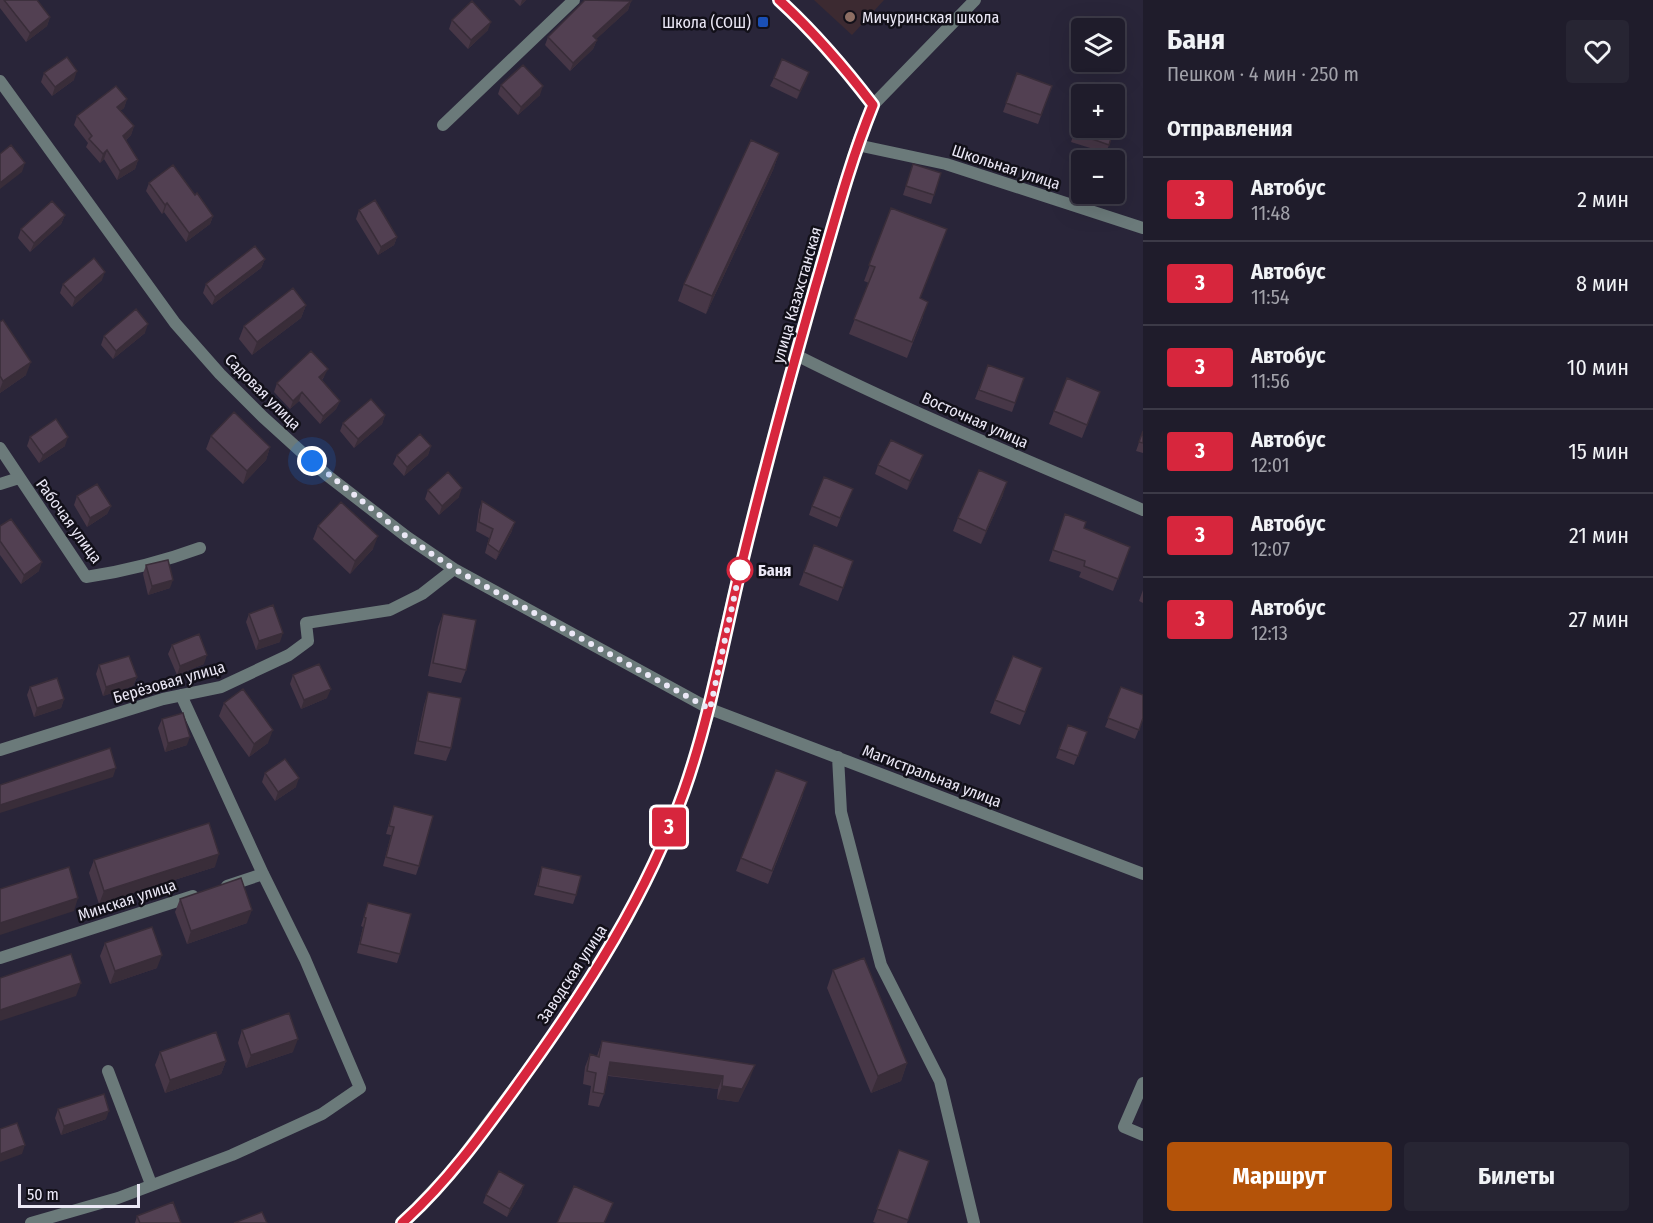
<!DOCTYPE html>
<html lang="ru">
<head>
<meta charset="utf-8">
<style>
  :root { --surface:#1f1c2b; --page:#272533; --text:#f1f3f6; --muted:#a1a1a9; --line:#3c3a47; --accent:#b45309 }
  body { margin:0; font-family:"Fira Sans Condensed",sans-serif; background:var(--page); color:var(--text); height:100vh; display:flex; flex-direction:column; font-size:22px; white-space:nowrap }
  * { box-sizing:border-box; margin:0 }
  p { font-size:20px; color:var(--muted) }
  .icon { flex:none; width:33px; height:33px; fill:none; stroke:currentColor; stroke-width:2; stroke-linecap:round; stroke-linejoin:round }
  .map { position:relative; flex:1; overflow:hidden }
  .drawer { display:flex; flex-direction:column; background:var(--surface); width:510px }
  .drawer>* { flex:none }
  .badge { padding:0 12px; border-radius:4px; font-size:21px; line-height:39px }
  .tools { position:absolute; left:1071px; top:18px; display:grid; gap:12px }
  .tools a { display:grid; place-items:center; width:54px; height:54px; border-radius:6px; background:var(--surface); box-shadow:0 6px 24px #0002,0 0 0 2px var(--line); font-size:30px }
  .scale { position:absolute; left:18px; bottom:15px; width:122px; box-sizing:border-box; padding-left:6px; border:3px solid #ebe8f6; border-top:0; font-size:16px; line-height:21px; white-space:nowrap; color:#ebe8f6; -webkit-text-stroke:4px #121019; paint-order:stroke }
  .you { position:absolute; width:30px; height:30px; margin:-15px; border:4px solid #fff; border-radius:50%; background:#1a73e8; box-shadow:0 0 0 9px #1a73e833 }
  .map>.badge { position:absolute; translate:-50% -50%; box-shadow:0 0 0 3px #fff }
  h2 { padding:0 24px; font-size:22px; line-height:54px }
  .round { display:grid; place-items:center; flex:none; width:63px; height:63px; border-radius:6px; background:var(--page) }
  .overview { display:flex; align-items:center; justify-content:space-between; height:102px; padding:0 24px }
  h1 { font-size:28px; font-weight:700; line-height:45px }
  .cta { display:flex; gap:12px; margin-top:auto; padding:12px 24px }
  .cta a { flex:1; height:69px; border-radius:6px; background:var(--accent); color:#fff; font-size:24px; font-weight:700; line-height:69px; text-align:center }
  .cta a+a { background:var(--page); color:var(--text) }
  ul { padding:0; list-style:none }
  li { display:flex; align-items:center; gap:18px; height:84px; padding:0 24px; border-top:2px solid var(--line) }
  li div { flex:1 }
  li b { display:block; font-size:22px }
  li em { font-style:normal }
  li .badge { min-width:66px; font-weight:700; text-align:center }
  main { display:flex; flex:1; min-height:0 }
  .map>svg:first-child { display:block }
  .education { fill:#3c2a31 }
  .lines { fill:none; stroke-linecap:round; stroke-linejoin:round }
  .street { stroke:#6b7a7a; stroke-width:12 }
  .wall { fill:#473747 }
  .shaded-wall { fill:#392d39 }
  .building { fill:#524052; stroke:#392d39; stroke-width:1.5 }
  .line-casing { stroke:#fff; stroke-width:14 }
  .line { stroke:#d7263d; stroke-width:9 }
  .walk { stroke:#ebe8f6; stroke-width:6; stroke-dasharray:0 10.8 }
  .education-dot { fill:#8d6e63; stroke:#121019; stroke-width:2 }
  .transit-dot { fill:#1a4fb4; stroke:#121019; stroke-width:2 }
  .stop-dot { fill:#fff; stroke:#d7263d; stroke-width:3 }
  .labels { text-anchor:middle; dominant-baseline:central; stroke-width:5; stroke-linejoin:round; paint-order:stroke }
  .poi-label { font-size:16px; fill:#ebe8f6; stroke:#121019; text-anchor:start }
  .street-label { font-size:16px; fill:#ebe8f6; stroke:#121019 }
  .stop-label { font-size:16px; font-weight:bold; fill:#ebe8f6; stroke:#121019; text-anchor:start }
</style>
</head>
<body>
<main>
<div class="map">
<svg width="1143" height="1223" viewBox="0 0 1143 1223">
  <rect width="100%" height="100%" fill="#292539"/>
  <!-- education -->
  <path class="education" d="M814,0h70l-32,35z"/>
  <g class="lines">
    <!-- street -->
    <path class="street" d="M779,0c35,31 66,67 94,105
      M0,81l175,242 45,51 43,43 65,59 79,61 47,32 256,140 433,165
      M443,125l131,-125
      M857,145l89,19 197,64
      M796,355c113,57 231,105 347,155
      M0,448l86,129c40,-6 76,-15 114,-29
      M0,484l19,-6
      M0,750l163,-51 58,-12 68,-32 19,-14 -2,-18 84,-13 32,-16 32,-25
      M838,757l3,55 40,153 59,116 34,142
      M227,886l36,-12
      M0,958l193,-62
      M108,1071l43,113
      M1143,1083l-19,44 19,8
      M31,1223l87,-25 114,-43 90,-41 38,-26 -55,-129 -42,-85 -82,-179
      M402,1223l52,-55 85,-113 49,-72 39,-64 32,-66 25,-62 26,-82 13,-69 24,-100 49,-185 61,-210 16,-40 102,-105"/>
  </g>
  <!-- wall -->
  <path class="wall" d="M0,0h37l13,17 -3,9 -21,16 -26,-34z
    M514,0h12l-6,6z
    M584,0l47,1 -3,9 -32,29 1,1 -4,9 -23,22 -25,-26 3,-8 36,-35z
    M452,20l36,10 -20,19 -19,-20z
    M809,72l-12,27 -27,-13 4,-8z
    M44,73l30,7 -22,16 -11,-14z
    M1017,73l35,13 -14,38 -35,-12z
    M501,85l39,10 -22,20 -20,-21z
    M127,99l-3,9 -4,3 14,15 -3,9 -5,5 12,20 -3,9 -18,11 -13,-21 -4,4 -14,-16 2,-4 -14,-18 3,-9z
    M1082,112l27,33 -3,8 -35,-11z
    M779,153l-6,17 -67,144 -28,-13 6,-17z
    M913,164l28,9 -10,31 -28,-9z
    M149,183l46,12 18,21 -3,8 -24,18 -22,-30 -2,2 -16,-23z
    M891,208l29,91 3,18 -16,41 -58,-24 20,-51 -5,-2z
    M359,210l38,27 -3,8 -16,10 -22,-36z
    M65,215l-4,9 -31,28 -12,-14 3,-9z
    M265,259l-4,9 -49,37 -9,-12 3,-9z
    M102,280l-30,27 -12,-14 3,-9z
    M306,305l-5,13 -49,37 -13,-16 5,-13z
    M0,322l26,53 -26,18z
    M145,333l-32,26 -12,-14 3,-9z
    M988,365l36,13 -12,34 -37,-13z
    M324,377l-2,3 18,21 -4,8 -16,15 -21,-23 -9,8 -16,-17 3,-9z
    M1095,405l-13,33 -33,-14 5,-13z
    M385,415l-3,9 -28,24 -14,-17 3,-8z
    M1143,431v22l-7,-2z
    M211,436l59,11 -4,13 -23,24 -37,-35z
    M30,437l35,9 -26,17 -12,-17z
    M431,446l-3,9 -24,21 -11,-12 4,-9z
    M920,464l-13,26 -32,-16 3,-9z
    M428,490l31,7 -20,18 -14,-16z
    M1003,495l-22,49 -28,-13 5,-13z
    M77,496l34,10 -4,8 -20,13 -13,-22z
    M849,498l-12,29 -28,-12 3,-9z
    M482,501l30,30 -16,29 -11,-7 4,-15 -13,-7 3,-21z
    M1065,514l19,14 46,19 -17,44 -34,-14 2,-5 -32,-11z
    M0,526l39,45 -18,13 -21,-29z
    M318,526l55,23 -23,25 -37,-35z
    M814,545l39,16 -15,40 -39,-16z
    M146,565l24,23 -22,7 -5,-21z
    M1143,590v13l-4,-2z
    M249,614l31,28 -24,8 -10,-28z
    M443,614l23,56 -5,13 -33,-7 10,-49z
    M172,645l32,19 -27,11 -9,-21z
    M99,665l38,12 -4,9 -30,10 -7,-22z
    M293,675l34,23 -26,11 -11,-25z
    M1038,681l-18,44 -30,-12 5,-13z
    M30,687l34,12 -3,9 -27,9 -7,-22z
    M1121,687l22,32 -8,20 -30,-12z
    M428,692l23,56 -5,13 -32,-7 10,-49z
    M224,703l44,40 -19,14 -30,-41z
    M162,719l25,26 -22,7 -7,-24z
    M1068,725l19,7 -13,33 -18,-7z
    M265,773l31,14 -21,14 -13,-19z
    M803,795l-35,89 -32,-13 5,-13z
    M394,806l25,60 -3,9 -33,-9 8,-31 -5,-1z
    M94,860l121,7 -116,37 -10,-31z
    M542,867l34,28 -3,9 -39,-9z
    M180,899l67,24 -60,21 -12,-32z
    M368,903l32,51 -3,9 -40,-10 6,-26 -2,-1z
    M105,943l52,25 -47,16 -10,-28z
    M833,970l74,93 -6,18 -30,12 -44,-105z
    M242,1030l51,22 -47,16 -8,-25z
    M602,1041l148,37 -12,24 -21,-3 1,-10 -110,-13 -4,18 -5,13 -11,-2 3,-19 -8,-2 2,-17 5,-13 7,2z
    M160,1052l66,9 -5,13 -56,19 -10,-28z
    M58,1109l48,10 -45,16 -6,-17z
    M899,1150l30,11 -22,62h-31l-3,-1z
    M524,1185l-3,9 -14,23 -24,-14 3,-8z
    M137,1216l44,7h-46z"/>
  <!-- shaded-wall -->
  <path class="shaded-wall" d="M522,0h4l-6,6z
    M631,1l-3,9 -38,35 3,-9z
    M50,17l-3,9 -21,16 4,-9z
    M491,22l-3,8 -20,19 3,-9z
    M597,40l-4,9 -23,22 3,-8z
    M77,71l-3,9 -22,16 3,-9z
    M809,72l-3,9 -9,18 3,-8z
    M543,86l-3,9 -22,20 3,-8z
    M127,99l-3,9 -10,8 3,-9z
    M134,126l-3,9 -11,10 3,-9z
    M107,150l-3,9 -4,4 3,-9z
    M779,153l-6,17 -67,144 6,-18z
    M138,160l-3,9 -18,11 3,-9z
    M25,163l-3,9 -22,17v-6z
    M167,203l-3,9 -2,2 3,-9z
    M65,215l-4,9 -31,28 4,-9z
    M213,216l-3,8 -24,18 3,-9z
    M397,237l-3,8 -16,10 3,-8z
    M265,259l-4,9 -49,37 3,-8z
    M105,272l-3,8 -30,27 3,-9z
    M306,305l-5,13 -49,37 5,-13z
    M148,324l-3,9 -32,26 3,-8z
    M31,362l-5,13 -26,18v-4l3,-8z
    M328,369l-4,8 -8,8 3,-8z
    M302,392l-3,9 -9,8 3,-8z
    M340,401l-4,8 -16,15 3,-8z
    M385,415l-3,9 -28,24 4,-9z
    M68,437l-3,9 -26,17 4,-8z
    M431,446l-3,9 -24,21 3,-9z
    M270,447l-4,13 -23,24 4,-13z
    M923,455l-3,9 -13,26 3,-9z
    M1007,482l-4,13 -22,49 5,-13z
    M462,488l-3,9 -20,18 3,-9z
    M111,506l-4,8 -20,13 3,-9z
    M515,522l-3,9 -16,29 3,-8z
    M378,536l-5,13 -23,25 5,-13z
    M42,562l-3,9 -18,13 3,-9z
    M173,580l-3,8 -22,7 4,-9z
    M283,633l-3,9 -24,8 3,-9z
    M207,655l-3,9 -27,11 3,-9z
    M137,677l-4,9 -30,10 3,-9z
    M331,689l-4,9 -26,11 3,-9z
    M64,699l-3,9 -27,9 3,-9z
    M273,730l-5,13 -19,14 5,-13z
    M190,737l-3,8 -22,7 3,-9z
    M116,768l-3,9 -113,36v-8z
    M299,778l-3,9 -21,14 3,-9z
    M219,854l-4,13 -116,37 5,-13z
    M78,898l-4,13 -74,24v-12z
    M252,910l-5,13 -60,21 4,-13z
    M162,955l-5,13 -47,16 5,-13z
    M81,983l-5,13 -76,25v-11z
    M298,1039l-5,13 -47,16 5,-13z
    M226,1061l-5,13 -56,19 5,-13z
    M610,1062l113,14 -5,13 -112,-14z
    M907,1063l-6,18 -30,12 7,-17z
    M755,1065l-5,13 -12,24 -21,-3 5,-13z
    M109,1111l-3,8 -45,16 3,-9z
    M25,1145l-3,9 -22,8v-8z
    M524,1185l-3,9 -14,23 3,-8z"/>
  <!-- building -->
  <path class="building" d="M4,0h33l13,17 -20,16z
    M585,0l46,1 -38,35 4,4 -24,23 -25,-26z
    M472,1l19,21 -20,18 -19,-20z
    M67,57l10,14 -22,16 -11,-14z
    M782,59l27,13 -9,19 -26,-13z
    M523,65l20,21 -22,21 -20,-22z
    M1017,73l35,13 -11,29 -35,-12z
    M116,86l11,13 -10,8 17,19 -11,10 15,24 -18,11 -13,-21 -4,4 -14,-15 3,-3 -15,-20z
    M1082,113v15h32l-5,17 -34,-12z
    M1114,115l4,1 -4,11z
    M751,140l28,13 -67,143 -28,-12z
    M11,145l14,18 -25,20v-29z
    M913,164l28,9 -7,22 -28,-9z
    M173,165l22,30 2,-2 16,23 -24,17 -22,-30 -2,2 -16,-22z
    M375,200l22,37 -16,10 -22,-37z
    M52,201l13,14 -31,28 -13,-14z
    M891,208l56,21 -27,69 8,4 -16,40 -58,-23 21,-52 -6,-2z
    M255,246l10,13 -50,38 -9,-13z
    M94,258l11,14 -30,26 -12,-14z
    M293,288l13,17 -49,37 -13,-16z
    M136,309l12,15 -32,27 -12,-15z
    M3,320l28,42 -28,19 -3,-5v-54z
    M311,351l17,18 -9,8 21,24 -17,15 -21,-24 -9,9 -16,-18z
    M988,365l36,13 -9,25 -36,-13z
    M1067,378l33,14 -13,33 -33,-14z
    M371,399l14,16 -27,24 -15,-16z
    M234,412l36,35 -23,24 -36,-35z
    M56,419l12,18 -25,18 -13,-18z
    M1143,431v12l-4,-1z
    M420,434l11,12 -24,21 -10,-12z
    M891,440l32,15 -13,26 -32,-16z
    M979,470l28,12 -21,49 -28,-13z
    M448,472l14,16 -20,18 -14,-16z
    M824,477l29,12 -13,29 -28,-12z
    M97,484l14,22 -21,12 -13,-22z
    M482,501l33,21 -16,30 -11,-8 5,-15 -14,-7z
    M341,502l37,34 -23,25 -37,-35z
    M1065,514l21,8 -2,6 46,19 -12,32 -34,-13 1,-5 -32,-11z
    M11,519l31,43 -18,13 -24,-34v-15z
    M814,545l39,16 -10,27 -39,-16z
    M168,560l5,20 -21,6 -6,-21z
    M273,605l10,28 -24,8 -10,-27z
    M443,614l33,6 -10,50 -33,-7z
    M199,634l8,21 -27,11 -8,-21z
    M129,656l8,21 -31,10 -7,-22z
    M1013,656l29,12 -17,44 -30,-12z
    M319,664l12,25 -27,11 -11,-25z
    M57,678l7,21 -27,9 -7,-21z
    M1121,687l22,8v23l-4,12 -31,-12z
    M243,689l30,41 -19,14 -30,-41z
    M428,692l33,6 -10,50 -33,-7z
    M183,713l7,24 -22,6 -6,-24z
    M1068,725l19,7 -9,24 -19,-7z
    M110,748l6,20 -116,37v-20z
    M285,759l14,19 -21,14 -13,-19z
    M776,770l31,12 -35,89 -31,-13z
    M394,806l39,10 -14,50 -33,-9 8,-30 -5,-1z
    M209,823l10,31 -115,37 -10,-31z
    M69,867l9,31 -78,25v-34z
    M542,867l39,9 -5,19 -38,-9z
    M241,878l11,32 -61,21 -11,-32z
    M368,903l43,11 -11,40 -40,-10 6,-26 -2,-1z
    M152,927l10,28 -47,16 -10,-28z
    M71,954l10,29 -81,27v-32z
    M864,958l43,105 -29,13 -45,-106z
    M289,1013l9,26 -47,16 -9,-25z
    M216,1032l10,29 -56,19 -10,-28z
    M602,1041l153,24 -13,24 -20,-3 1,-10 -113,-14 -6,32 -11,-2 3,-19 -9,-2 3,-17 9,3z
    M104,1094l5,17 -45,15 -6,-17z
    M17,1123l8,22 -25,9v-25z
    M899,1150l30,11 -21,59 -31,-11z
    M499,1171l25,14 -14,24 -24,-14z
    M574,1186l39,17 -9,20h-47z
    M173,1202l8,21h-41l-3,-7z
    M262,1212l5,11h-33z"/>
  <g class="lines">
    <defs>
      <path id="line" d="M402,1223c47,-42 85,-96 122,-147 64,-89 123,-181 160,-285 25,-71 38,-144 55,-216 23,-96 49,-192 76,-287 18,-61 34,-124 58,-183 -29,-38 -59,-73 -94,-105"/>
    </defs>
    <!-- line casing -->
    <use href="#line" class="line-casing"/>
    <!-- line -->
    <use href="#line" class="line"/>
    <!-- walk -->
    <path class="walk" d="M312,461l95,76 47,32 256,140 30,-139"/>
  </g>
  <!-- markers -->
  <circle class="education-dot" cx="850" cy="17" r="6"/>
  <rect class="transit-dot" x="757" y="16" width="12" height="12" rx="3"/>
  <circle class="stop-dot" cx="740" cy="570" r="12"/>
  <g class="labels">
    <!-- poi labels -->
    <g class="poi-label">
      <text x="862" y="17">Мичуринская школа</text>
      <text x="751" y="22" text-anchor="end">Школа (СОШ)</text>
    </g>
    <!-- street labels -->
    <g class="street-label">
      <text transform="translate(1006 167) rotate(18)">Школьная улица</text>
      <text transform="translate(797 295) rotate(-74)">улица Казахстанская</text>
      <text transform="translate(263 392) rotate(45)">Садовая улица</text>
      <text transform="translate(975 420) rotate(24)">Восточная улица</text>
      <text transform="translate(69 521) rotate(54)">Рабочая улица</text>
      <text transform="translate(169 682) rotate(-16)">Берёзовая улица</text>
      <text transform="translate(932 776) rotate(21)">Магистральная улица</text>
      <text transform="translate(127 900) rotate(-18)">Минская улица</text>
      <text transform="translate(572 974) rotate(-57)">Заводская улица</text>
    </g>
    <!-- stop labels -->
    <g class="stop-label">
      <text x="758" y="570">Баня</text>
    </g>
  </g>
</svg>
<div class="tools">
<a><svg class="icon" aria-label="layers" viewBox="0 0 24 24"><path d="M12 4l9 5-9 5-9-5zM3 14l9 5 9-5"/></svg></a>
<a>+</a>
<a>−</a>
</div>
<div class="scale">50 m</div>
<div class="you" style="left:312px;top:461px"></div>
<b class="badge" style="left:669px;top:827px;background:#d7263d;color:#fff">3</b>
</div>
<section class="drawer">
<div class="overview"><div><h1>Баня</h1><p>Пешком · 4 мин · 250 m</p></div><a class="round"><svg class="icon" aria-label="heart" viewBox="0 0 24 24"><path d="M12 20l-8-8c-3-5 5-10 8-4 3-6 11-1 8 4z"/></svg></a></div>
<h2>Отправления</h2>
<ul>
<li><span class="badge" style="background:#d7263d;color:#fff">3</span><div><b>Автобус</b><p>11:48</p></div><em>2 мин</em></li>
<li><span class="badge" style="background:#d7263d;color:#fff">3</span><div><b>Автобус</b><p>11:54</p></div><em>8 мин</em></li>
<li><span class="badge" style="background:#d7263d;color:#fff">3</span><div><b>Автобус</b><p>11:56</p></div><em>10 мин</em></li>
<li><span class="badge" style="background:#d7263d;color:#fff">3</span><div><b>Автобус</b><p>12:01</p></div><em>15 мин</em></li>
<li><span class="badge" style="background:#d7263d;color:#fff">3</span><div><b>Автобус</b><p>12:07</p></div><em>21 мин</em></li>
<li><span class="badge" style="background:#d7263d;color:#fff">3</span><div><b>Автобус</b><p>12:13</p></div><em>27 мин</em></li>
</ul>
<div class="cta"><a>Маршрут</a><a>Билеты</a></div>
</section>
</main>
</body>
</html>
